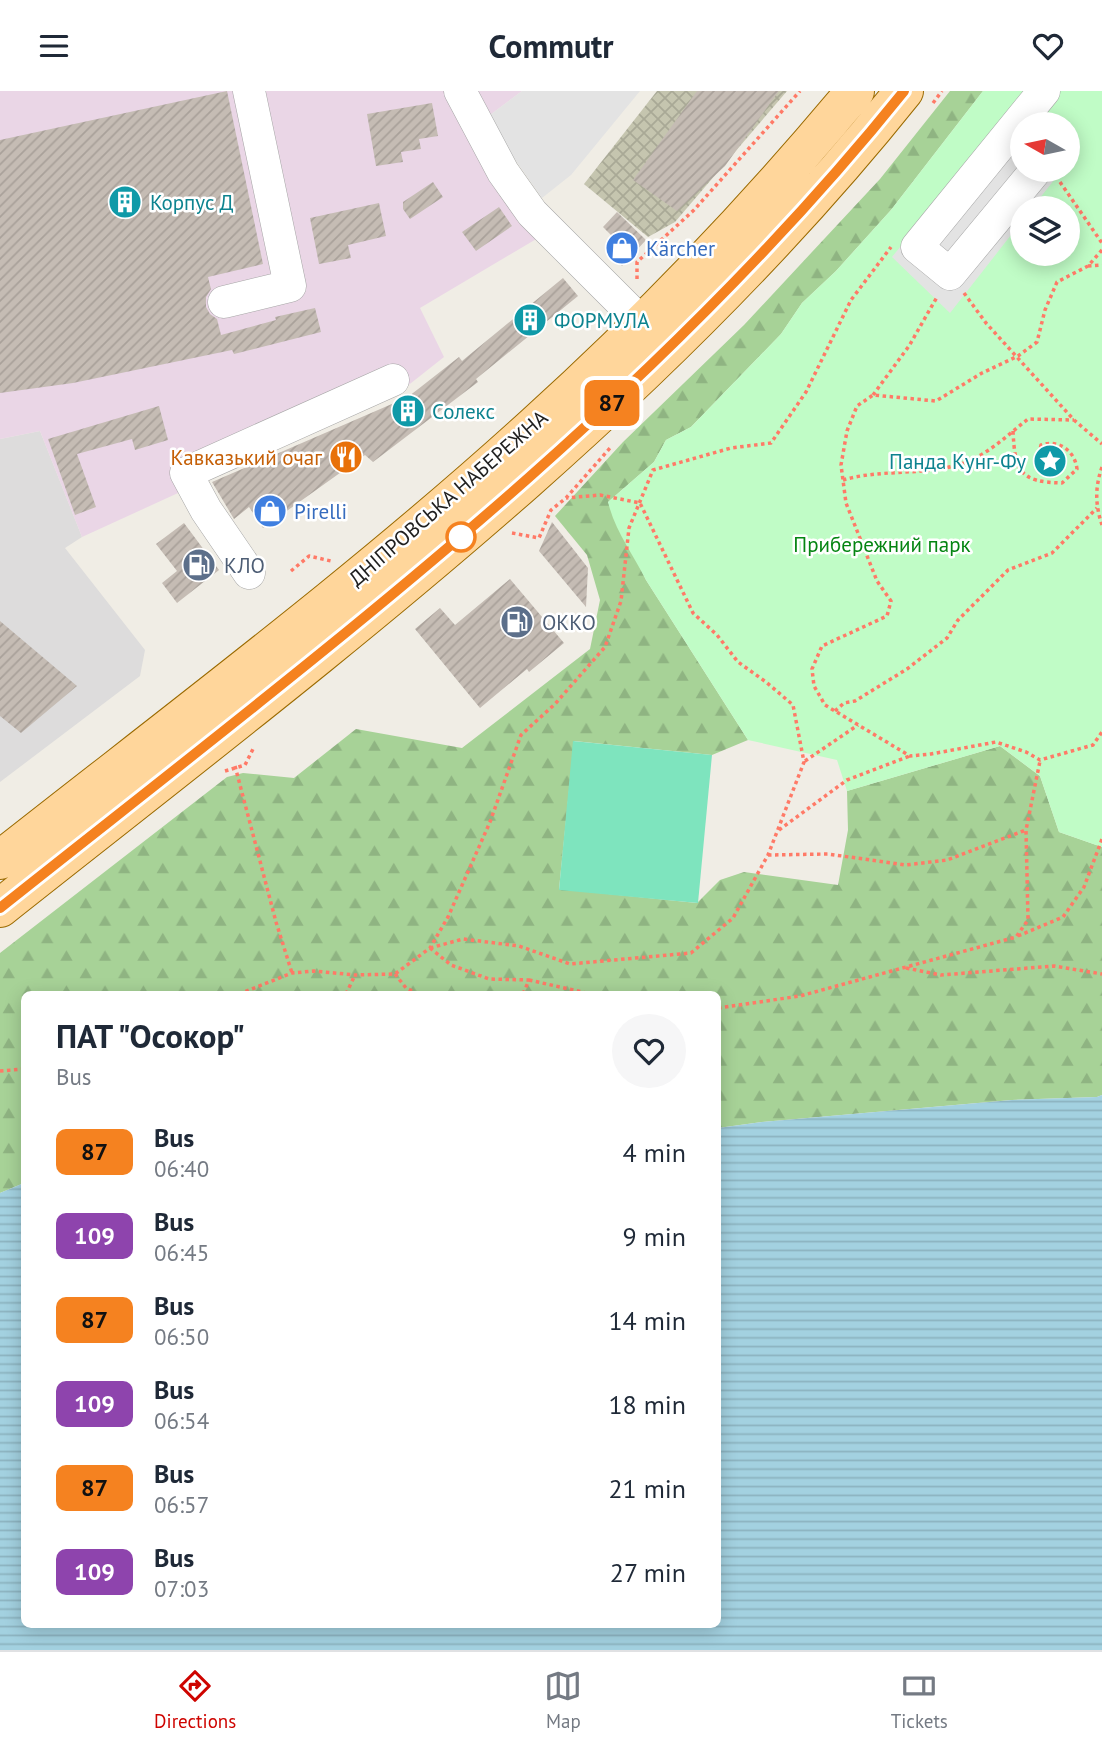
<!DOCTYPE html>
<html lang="en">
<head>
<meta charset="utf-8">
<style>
  :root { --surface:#fff; --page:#f6f6f7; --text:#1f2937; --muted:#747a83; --line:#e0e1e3; --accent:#ce0400 }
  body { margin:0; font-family:"PT Sans",sans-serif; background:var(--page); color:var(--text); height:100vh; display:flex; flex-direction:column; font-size:26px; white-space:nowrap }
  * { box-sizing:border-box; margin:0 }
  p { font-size:23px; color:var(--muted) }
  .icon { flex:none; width:38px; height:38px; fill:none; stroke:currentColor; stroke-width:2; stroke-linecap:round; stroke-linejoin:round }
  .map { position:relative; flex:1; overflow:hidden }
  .drawer { position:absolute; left:21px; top:900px; width:700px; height:637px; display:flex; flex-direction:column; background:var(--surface); border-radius:10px; box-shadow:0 4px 18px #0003 }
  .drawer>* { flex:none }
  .badge { padding:0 14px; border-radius:10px; font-size:24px; line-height:46px }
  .needle { width:46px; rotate:279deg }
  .tools { position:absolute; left:1010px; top:21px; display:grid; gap:14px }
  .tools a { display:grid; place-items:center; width:70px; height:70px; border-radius:50%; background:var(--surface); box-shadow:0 4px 18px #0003; font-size:35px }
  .map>.badge { position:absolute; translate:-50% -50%; box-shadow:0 0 0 4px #fff }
  .round { display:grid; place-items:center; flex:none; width:74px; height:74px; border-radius:37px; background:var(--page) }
  .headline { display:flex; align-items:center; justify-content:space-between; height:119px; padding:0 35px }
  h1 { font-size:33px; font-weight:600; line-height:52px }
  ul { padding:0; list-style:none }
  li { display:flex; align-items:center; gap:21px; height:84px; padding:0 35px }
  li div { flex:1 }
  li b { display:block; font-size:26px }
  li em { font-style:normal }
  li .badge { min-width:77px; font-weight:700; text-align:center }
  header { display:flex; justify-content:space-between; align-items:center; height:91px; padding:0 35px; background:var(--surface); font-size:32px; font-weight:600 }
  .tab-bar { display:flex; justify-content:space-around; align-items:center; height:98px; border-top:2px solid var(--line); background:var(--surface); font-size:19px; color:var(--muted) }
  .tab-bar a { display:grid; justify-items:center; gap:4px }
  .tab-bar .on { color:var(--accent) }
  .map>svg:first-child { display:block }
  .residential { fill:#dddcdc }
  .industrial { fill:#ead6e6 }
  .construction { fill:url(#construction-cross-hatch) }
  .forest { fill:url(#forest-firs) }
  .park { fill:#c0fcc6; fill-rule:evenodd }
  .pitch { fill:#7ee4be }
  .parking { fill:#e3e3e3 }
  .water { fill:url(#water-rules) }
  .building { fill:url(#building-hatch) }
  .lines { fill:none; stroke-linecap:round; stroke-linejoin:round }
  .minor-casing { stroke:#a6a6a6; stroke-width:33 }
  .major-casing { stroke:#9a6a00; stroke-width:40 }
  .path { stroke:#ff7a67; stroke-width:3.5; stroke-dasharray:3.5 3.5; stroke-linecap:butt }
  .minor { stroke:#fff; stroke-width:32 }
  .major { stroke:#ffd69b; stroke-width:38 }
  .line-casing { stroke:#fff; stroke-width:16 }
  .line { stroke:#f58220; stroke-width:10 }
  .stop-dot { fill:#fff; stroke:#f58220; stroke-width:3.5 }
  .labels { text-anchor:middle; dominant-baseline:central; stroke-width:5; stroke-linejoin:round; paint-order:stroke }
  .culture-label { font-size:21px; fill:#0d838f; stroke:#fff; text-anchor:start }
  .shop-label { font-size:21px; fill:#366cbe; stroke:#fff; text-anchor:start }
  .food-label { font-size:21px; fill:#c56008; stroke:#fff; text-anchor:end }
  .street-label { font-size:21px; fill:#1f1f1f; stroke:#fff }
  .park-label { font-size:21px; fill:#058512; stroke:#fff }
  .service-label { font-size:21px; fill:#4e5e75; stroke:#fff; text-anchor:start }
</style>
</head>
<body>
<header><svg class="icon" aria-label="menu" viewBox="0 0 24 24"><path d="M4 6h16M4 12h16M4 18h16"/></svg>Commutr<svg class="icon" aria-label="heart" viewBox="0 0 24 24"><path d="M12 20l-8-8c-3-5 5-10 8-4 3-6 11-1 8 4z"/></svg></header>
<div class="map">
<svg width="1102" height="1559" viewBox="0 0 1102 1559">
  <defs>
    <pattern id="construction-cross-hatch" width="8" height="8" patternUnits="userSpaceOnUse" patternTransform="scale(1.75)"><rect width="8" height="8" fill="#c5c5af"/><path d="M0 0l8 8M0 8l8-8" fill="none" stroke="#a9a996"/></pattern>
    <pattern id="forest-firs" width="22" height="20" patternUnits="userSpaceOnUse" patternTransform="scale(1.75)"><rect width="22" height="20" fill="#a7d297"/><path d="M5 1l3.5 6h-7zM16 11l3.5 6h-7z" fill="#8fb482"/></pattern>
    <pattern id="water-rules" width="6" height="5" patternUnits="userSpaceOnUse" patternTransform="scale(1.75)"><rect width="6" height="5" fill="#a3d1e0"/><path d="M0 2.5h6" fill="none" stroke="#8cb3c0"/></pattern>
    <pattern id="building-hatch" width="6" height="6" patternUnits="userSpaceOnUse" patternTransform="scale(1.75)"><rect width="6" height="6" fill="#c5bcb4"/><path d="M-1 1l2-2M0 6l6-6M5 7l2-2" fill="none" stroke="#a9a19a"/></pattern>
  </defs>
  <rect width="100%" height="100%" fill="#f0ede5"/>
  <!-- residential -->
  <path class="residential" d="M40,340l42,106 -17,11 80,102 -5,26 -140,106v-343z"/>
  <!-- industrial -->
  <path class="industrial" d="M0,0h522l-36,27 52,120 -118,70 24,49 -43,34 -319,146 -42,-106 -40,8z"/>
  <!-- construction -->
  <path class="construction" d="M657,0h130l-112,131 -27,15 -64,-53z"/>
  <!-- forest -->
  <path class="forest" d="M950,0h33l-92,119 -55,61 -34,32 -21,31 -90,93 -25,13 -12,22 -46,40 38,78 102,160 -36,15 -138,-14 -15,148 138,14 23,-23 24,-8 94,13 10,-55 -1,-39 153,-45 40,30 19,56 43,15v248l-5,2 -85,3 -250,22 -44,6v-134h-694v189l-24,10v-240l227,-176 16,-4 51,5 62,-49 106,19 128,-99 10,-49 -13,-45 -32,-39 68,-74 121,-117 136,-146z"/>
  <!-- park -->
  <path class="park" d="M983,0h119v756l-43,-15 -19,-56 -40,-30 -153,45 -10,-31 -89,-20 -102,-160c-13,-26 -31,-49 -38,-78l46,-40 12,-22 25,-13 90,-93 21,-31 34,-32 55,-61zM1022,33h46v46h-46zM1022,117h46v46h-46z"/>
  <!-- pitch -->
  <path class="pitch" d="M573,650l139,14 -14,148 -139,-13z"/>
  <!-- parking -->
  <path class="parking" d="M522,0h118l-69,84 -29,23 -56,-80z
    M1013,16l9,17v46h40l-30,38h-10v13l-72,92 -58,-56z"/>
  <!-- water -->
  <path class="water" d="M1102,1004v555h-1102v-457l24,-10v441h694v-496l44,-6 250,-22 85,-3z"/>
  <!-- building -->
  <path class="building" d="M227,0l36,173 -55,13 3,12 -5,8v10l4,7 7,5 4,16 55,-15 -1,-3 40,-9 6,24 -87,22 -2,-4 -159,33 -73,10v-253z
    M697,0h82l-54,75 -48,45 -44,-31z
    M432,12l6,33 -19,3 2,10 -20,3 2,10 -27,4 -9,-52z
    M433,91l10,15 -33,22 -7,-10v-7z
    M379,112l7,33 -38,9 3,13 -32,6 -9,-46z
    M499,116l13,19 -36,25 -14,-19z
    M617,121l29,28 -24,26 -15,-15 10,-10 -14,-14z
    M563,187l15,18 -102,83 2,3 -105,80 -8,-7 -102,73 -14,-21 -15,12 -22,-37 196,-85 51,-40 3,4z
    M159,315l9,34 -33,10 -3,-11 -55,15 19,53 -21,8 -27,-76z
    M552,431l36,46 -2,39 -47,-56z
    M184,432l35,47 -42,33 -15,-20 15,-12 -21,-27z
    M510,488l54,64 -35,29 -2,-3 -47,39 -65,-79 25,-21 15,17z
    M0,530l77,65 -56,47 -21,-17z"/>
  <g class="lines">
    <defs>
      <path id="minor" d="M460,0l43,81 29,41 110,110
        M1036,79l-86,104 -33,-27 127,-156
        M224,211l66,-16 -41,-195
        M249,482l-43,-63 -20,-37 207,-93"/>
      <path id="major" d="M0,769c180,-142 365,-280 535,-435 114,-103 221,-215 320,-334
        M0,817c318,-252 649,-498 904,-817"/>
    </defs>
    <!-- minor casing -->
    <use href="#minor" class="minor-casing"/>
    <!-- major casing -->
    <use href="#major" class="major-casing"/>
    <!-- path -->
    <path class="path" d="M933,12l9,-12
      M1060,91l42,61
      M1102,159l-14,16 -31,16 -12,28 -8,32 -19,14 -36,17 -46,28 -63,-6 -16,11 -10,25 -6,34 5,38 31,78 14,20 -4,15 -65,30 -10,23 2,17 11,19 85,51 21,-2 65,-12 30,10 14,8 53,-15 9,-13
      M1088,175l14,-1
      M637,188v-17l57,-52 106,-119
      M964,202l22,30 88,97 28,24
      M873,304l36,-49 28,-49
      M1013,340c2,41 7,51 49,52l15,-14c-2,-18 -18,-30 -36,-24 -2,8 -2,13 4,19l7,-3
      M1102,376c-7,20 -7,37 0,58
      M843,389c40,-12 92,-3 128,-20 22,-10 39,-27 57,-41l46,1
      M512,442l27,5 12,-28 15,-12 44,-50
      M291,480l18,-15 22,5
      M835,620l9,-8 11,-2 52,-32 40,-31 11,-18 50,-50 44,-17 45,-45
      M805,670l53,-36
      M235,675l41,156 16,51
      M225,680l20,-6 9,-18
      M779,739l68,-50 63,-24
      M768,764l60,-1 78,11 41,-5 79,-30
      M1018,845l45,-19 21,-30 18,-48
      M430,857l33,-9 56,7 51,18 121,-11 42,-35 35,-63 36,-93 -11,-57 -27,-23 -28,-20 -21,-27 -24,-22 -53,-110 -40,-8 -34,3
      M430,857l21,17 38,14 40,1 -6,14
      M906,877l35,7 113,-9 48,8
      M395,883l11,14 13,6
      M529,889l62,14
      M239,903l53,-21 22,-2 41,4 40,-1 35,-26 18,-31 42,-95 31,-87 34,-31 50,-57 16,-46 8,-73 24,-58 78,-22 40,-5 35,-51 45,-92 40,-53
      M346,903l9,-19
      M718,917l82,-12 216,-59 12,-17 -2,-90 14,-69
      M0,980l24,-2"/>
    <!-- minor -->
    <use href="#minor" class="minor"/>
    <!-- major -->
    <use href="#major" class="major"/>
  </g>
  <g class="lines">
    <defs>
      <path id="line" d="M0,817c318,-253 648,-498 904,-817"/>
    </defs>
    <!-- line casing -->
    <use href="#line" class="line-casing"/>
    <!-- line -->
    <use href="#line" class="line"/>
  </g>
  <!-- icons -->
  <defs>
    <symbol id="building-disc" viewBox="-11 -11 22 22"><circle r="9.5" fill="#0f9aa8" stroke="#fff"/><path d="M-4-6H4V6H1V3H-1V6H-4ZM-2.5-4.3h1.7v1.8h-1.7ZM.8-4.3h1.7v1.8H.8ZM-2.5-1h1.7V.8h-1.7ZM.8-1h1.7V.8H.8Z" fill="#fff"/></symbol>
    <symbol id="shop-disc" viewBox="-11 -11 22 22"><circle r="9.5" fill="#3f7fe0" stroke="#fff"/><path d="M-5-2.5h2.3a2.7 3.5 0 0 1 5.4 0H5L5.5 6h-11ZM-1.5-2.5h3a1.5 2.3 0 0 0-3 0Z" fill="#fff"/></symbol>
    <symbol id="restaurant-disc" viewBox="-11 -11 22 22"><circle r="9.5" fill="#e8710a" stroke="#fff"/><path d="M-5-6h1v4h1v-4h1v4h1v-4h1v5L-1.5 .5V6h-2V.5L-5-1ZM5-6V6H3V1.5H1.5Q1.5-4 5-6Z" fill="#fff"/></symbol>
    <symbol id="sight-disc" viewBox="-11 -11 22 22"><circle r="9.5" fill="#0f9aa8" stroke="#fff"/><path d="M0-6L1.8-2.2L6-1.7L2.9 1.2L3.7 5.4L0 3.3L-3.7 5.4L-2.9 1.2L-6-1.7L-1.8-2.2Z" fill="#fff"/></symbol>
    <symbol id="fuel-disc" viewBox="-11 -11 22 22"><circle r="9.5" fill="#5c6f8a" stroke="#fff"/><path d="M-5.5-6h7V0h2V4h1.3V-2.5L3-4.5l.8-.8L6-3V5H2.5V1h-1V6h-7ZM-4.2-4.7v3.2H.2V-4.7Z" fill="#fff"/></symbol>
  </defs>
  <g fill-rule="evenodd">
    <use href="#building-disc" x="106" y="92" width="38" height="38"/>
    <use href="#shop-disc" x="603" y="138" width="38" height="38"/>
    <use href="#building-disc" x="511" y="210" width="38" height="38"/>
    <use href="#building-disc" x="389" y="301" width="38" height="38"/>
    <use href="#restaurant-disc" x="327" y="347" width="38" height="38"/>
    <use href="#sight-disc" x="1031" y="351" width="38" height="38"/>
    <use href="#shop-disc" x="251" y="401" width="38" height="38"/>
    <use href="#fuel-disc" x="180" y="455" width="38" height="38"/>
    <use href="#fuel-disc" x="498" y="512" width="38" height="38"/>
  </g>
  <!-- markers -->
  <circle class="stop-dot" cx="461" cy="446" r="14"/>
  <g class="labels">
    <!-- culture labels -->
    <g class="culture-label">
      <text x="150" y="111">Корпус Д</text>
      <text x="554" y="229">ФОРМУЛА</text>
      <text x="432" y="320">Солекс</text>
      <text x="1026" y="370" text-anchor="end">Панда Кунг-Фу</text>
    </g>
    <!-- shop labels -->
    <g class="shop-label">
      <text x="646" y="157">Kärcher</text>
      <text x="294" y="420">Pirelli</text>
    </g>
    <!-- food labels -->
    <g class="food-label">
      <text x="322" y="366">Кавказький очаг</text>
    </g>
    <!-- street labels -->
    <g class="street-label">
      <text transform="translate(448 407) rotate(-41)">ДНІПРОВСЬКА НАБЕРЕЖНА</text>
    </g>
    <!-- park labels -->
    <g class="park-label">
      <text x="882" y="453">Прибережний парк</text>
    </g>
    <!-- service labels -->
    <g class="service-label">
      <text x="224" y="474">КЛО</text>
      <text x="542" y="531">ОККО</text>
    </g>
  </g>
</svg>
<div class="tools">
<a><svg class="needle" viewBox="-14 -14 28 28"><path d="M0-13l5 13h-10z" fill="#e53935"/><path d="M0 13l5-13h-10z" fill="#747a83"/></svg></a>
<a><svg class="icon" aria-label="layers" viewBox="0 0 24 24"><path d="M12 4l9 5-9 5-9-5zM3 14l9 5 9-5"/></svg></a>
</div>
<b class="badge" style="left:612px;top:312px;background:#f58220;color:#111">87</b>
<section class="drawer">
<div class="headline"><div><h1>ПАТ &quot;Осокор&quot;</h1><p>Bus</p></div><a class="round"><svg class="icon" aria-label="heart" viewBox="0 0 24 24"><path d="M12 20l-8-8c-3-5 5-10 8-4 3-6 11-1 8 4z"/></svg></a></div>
<ul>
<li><span class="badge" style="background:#f58220;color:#111">87</span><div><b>Bus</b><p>06:40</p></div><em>4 min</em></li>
<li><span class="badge" style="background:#8e44ad;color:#fff">109</span><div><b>Bus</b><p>06:45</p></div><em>9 min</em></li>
<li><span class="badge" style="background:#f58220;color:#111">87</span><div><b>Bus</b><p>06:50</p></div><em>14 min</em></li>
<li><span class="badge" style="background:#8e44ad;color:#fff">109</span><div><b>Bus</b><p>06:54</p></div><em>18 min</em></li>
<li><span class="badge" style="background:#f58220;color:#111">87</span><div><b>Bus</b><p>06:57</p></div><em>21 min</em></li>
<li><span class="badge" style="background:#8e44ad;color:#fff">109</span><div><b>Bus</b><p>07:03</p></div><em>27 min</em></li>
</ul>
</section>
</div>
<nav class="tab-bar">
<a class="on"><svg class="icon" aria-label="directions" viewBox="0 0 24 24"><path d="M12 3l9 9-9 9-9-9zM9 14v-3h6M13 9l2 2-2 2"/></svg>Directions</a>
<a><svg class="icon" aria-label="map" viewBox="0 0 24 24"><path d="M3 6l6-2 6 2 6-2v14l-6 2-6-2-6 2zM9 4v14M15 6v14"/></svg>Map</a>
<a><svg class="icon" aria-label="tickets" viewBox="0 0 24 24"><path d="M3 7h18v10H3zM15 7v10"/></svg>Tickets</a>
</nav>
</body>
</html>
